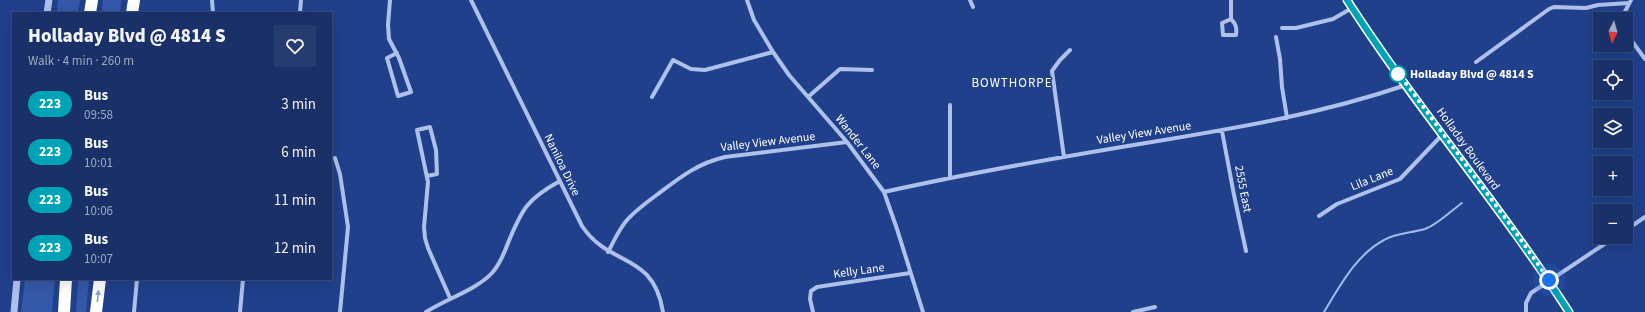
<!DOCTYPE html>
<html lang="en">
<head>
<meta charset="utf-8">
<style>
  :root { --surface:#193069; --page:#263c71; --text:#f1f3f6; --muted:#9fa9c0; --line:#374b7d }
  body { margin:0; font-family:"Source Sans 3",sans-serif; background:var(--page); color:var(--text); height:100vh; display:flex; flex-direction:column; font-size:15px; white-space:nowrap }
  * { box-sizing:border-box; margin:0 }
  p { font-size:13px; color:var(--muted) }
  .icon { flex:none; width:22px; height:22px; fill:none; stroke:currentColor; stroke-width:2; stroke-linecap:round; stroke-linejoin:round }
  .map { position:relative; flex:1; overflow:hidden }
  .panel { position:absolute; left:12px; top:12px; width:320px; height:268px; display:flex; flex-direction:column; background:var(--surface); border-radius:0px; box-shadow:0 4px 16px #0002,0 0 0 1px var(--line) }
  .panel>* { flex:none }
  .badge { padding:0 8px; border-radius:13px; font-size:14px; line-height:26px }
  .needle { width:26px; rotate:185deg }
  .tools { position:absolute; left:1593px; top:12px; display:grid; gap:8px }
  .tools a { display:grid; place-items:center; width:40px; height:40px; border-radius:0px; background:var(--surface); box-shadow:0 4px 16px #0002,0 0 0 1px var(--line); font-size:20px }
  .you { position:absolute; width:20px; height:20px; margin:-10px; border:3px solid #fff; border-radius:50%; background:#1a73e8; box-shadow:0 0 0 6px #1a73e833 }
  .map>.badge { position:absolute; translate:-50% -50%; box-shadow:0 0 0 2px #fff }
  .round { display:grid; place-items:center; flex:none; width:42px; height:42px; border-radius:0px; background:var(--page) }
  .overview { display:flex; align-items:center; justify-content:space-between; height:68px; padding:0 16px }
  h1 { font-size:19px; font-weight:800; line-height:30px }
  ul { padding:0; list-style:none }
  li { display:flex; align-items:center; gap:12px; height:48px; padding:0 16px }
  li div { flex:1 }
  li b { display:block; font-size:15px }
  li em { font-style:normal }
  li .badge { min-width:44px; font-weight:700; text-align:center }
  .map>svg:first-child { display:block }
  .green { fill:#3459a9 }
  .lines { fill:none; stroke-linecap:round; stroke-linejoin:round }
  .stream { stroke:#a2baed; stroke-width:2 }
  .minor { stroke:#aec1eb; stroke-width:4 }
  .tertiary { stroke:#aec1eb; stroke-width:7 }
  .secondary { stroke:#dae3f9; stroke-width:8 }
  .motorway { stroke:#fff; stroke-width:12 }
  .oneway { fill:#90a0c6 }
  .line-casing { stroke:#fff; stroke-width:9 }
  .line { stroke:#00a3b4; stroke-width:6 }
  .walk { stroke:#fff; stroke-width:4; stroke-dasharray:0 7.2 }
  .stop-dot { fill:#fff; stroke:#00a3b4; stroke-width:2 }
  .labels { text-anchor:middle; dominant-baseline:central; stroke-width:3; stroke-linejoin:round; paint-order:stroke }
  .stop-label { font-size:12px; font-weight:bold; fill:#fff; stroke:#21408c; text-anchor:start }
  .street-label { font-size:12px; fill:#fff; stroke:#21408c }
  .neighbourhood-label { font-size:13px; letter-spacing:1px; fill:#fff; stroke:#21408c }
</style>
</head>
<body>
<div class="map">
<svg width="1645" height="312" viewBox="0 0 1645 312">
  <rect width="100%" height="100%" fill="#21408c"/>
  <!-- green -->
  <path class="green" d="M58,0h22l-2,13h-21z
    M103,0h18l-1,13h-18z
    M25,279h30l-3,33h-31z
    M78,279h11l-3,33h-10z"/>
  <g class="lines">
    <!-- stream -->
    <path class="stream" d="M1324,312c16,-26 32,-57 60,-72 12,-7 27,-7 41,-11 12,-4 27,-19 37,-26"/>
    <!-- minor -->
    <path class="minor" d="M212,0l1,13
      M390,0l-2,25 1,14 10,19 12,34 -13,4 -11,-38 10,-5
      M471,0l111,226c28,42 71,25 81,86
      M747,0l7,20 19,32 16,23 58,67 37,50 13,37 26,83
      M970,0l3,7
      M1231,0v19c5,5 6,9 5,16h-13l-1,-12 9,-4
      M300,13l1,-13
      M1621,19l10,-19
      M1282,28h14l37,-9 19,-11
      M1626,33l19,26
      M1276,37l4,22 2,28 5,31
      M1476,62l73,-53 5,-2 32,1 12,-3 31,-2
      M652,97l21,-37 18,9 14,1 68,-18
      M808,97l32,-28 32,1
      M1222,131l12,64 12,56
      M1064,157l-12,-86 8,-11 10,-10
      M335,158l5,16 8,53 -8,85
      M427,176l10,-2 -1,-24 -6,-23 -13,3 11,52 -4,45 1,11 3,10 22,50
      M950,177v-72
      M884,192c90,-20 182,-36 274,-51 84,-14 166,-28 248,-56
      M1319,216l18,-12 63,-25 42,-44
      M1626,230l19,-13
      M608,252c6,-11 11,-23 19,-32 9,-10 20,-18 31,-26 21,-16 40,-31 67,-37l122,-15
      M134,312l3,-33
      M240,312l3,-33
      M426,312c20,-13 50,-22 66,-39 8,-9 12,-19 16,-30 14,-34 19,-44 52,-62
      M813,312l-3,-13 1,-8 6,-4 93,-14
      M1133,312l22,-5
      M1526,312v-9l5,-10 84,-56"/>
    <!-- tertiary -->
    <path class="tertiary" d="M47,13l2,-13
      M14,312l3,-33"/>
    <!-- secondary -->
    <path class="secondary" d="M1347,0c68,108 153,204 222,312"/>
    <!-- motorway -->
    <path class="motorway" d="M90,13l2,-13
      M132,13l2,-13
      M64,312l2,-33
      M96,312l4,-33"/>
  </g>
  <!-- one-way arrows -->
  <defs><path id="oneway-solid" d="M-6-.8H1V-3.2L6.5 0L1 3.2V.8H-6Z"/></defs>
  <use class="oneway" href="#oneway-solid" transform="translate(98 296) rotate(-84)"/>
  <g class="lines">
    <defs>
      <path id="line" d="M1347,0c69,107 153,205 222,312"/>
    </defs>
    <!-- line casing -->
    <use href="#line" class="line-casing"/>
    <!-- line -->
    <use href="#line" class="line"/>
    <!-- walk -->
    <path class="walk" d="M1398,74l-2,-4 118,160 35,50"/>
  </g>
  <!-- markers -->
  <circle class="stop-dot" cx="1398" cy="74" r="8"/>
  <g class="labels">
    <!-- stop labels -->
    <g class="stop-label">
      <text x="1410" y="74">Holladay Blvd @ 4814 S</text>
    </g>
    <!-- street labels -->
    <g class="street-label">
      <text transform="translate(1144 133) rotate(-9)">Valley View Avenue</text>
      <text transform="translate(768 142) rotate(-7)">Valley View Avenue</text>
      <text transform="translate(858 142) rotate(52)">Wander Lane</text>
      <text transform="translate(1468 149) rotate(54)">Holladay Boulevard</text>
      <text transform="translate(562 165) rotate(64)">Naniloa Drive</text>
      <text transform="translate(1372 179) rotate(-22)">Lila Lane</text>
      <text transform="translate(1243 189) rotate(79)">2555 East</text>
      <text transform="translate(859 271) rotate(-8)">Kelly Lane</text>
    </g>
    <!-- neighbourhood labels -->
    <g class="neighbourhood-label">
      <text x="1012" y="83">BOWTHORPE</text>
    </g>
  </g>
</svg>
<div class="tools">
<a><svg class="needle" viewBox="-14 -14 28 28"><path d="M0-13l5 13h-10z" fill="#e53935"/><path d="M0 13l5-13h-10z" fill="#9fa9c0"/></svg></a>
<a><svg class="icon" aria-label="locate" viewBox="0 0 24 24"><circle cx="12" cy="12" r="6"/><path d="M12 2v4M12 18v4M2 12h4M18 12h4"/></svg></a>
<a><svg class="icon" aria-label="layers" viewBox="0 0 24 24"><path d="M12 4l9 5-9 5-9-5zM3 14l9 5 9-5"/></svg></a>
<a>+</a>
<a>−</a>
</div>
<div class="you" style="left:1549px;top:280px"></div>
<section class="panel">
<div class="overview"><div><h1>Holladay Blvd @ 4814 S</h1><p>Walk · 4 min · 260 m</p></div><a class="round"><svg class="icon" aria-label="heart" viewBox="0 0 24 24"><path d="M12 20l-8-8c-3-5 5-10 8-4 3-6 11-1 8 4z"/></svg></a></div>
<ul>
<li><span class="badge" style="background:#00a3b4;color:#fff">223</span><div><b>Bus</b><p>09:58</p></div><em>3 min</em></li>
<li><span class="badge" style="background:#00a3b4;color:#fff">223</span><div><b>Bus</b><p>10:01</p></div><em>6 min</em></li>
<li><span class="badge" style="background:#00a3b4;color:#fff">223</span><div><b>Bus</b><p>10:06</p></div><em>11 min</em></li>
<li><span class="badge" style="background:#00a3b4;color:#fff">223</span><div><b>Bus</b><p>10:07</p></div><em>12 min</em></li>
</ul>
</section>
</div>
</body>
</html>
